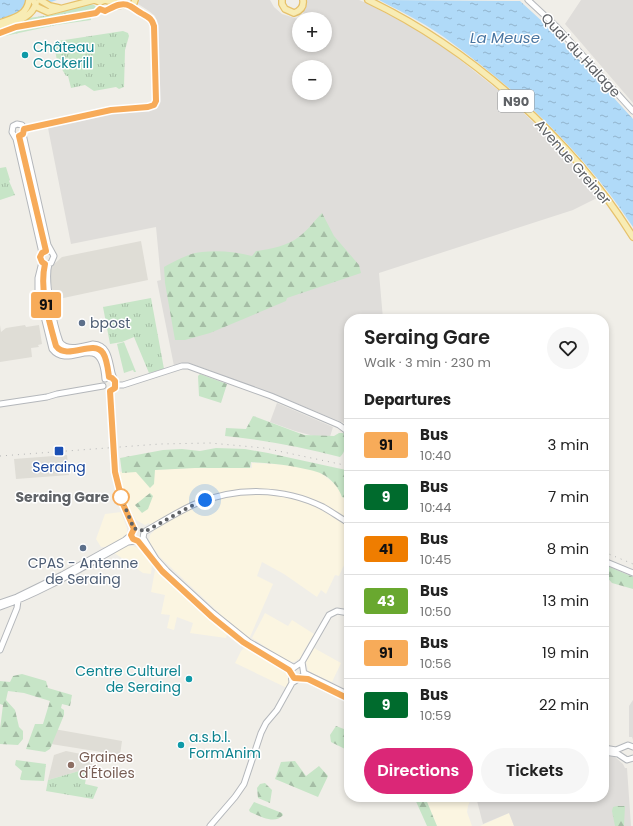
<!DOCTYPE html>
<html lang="en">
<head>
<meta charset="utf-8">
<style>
  :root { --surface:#fff; --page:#f6f6f6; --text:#222; --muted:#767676; --line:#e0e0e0; --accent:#db2777 }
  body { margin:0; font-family:Poppins,sans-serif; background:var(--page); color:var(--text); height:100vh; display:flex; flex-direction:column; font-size:15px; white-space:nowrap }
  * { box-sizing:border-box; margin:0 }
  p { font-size:13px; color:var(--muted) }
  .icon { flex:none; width:22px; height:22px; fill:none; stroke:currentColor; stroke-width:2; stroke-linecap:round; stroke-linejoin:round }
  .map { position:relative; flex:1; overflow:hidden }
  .details { position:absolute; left:344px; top:314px; width:265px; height:488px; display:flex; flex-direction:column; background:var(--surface); border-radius:16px; box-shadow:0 2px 6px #0003 }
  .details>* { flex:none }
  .badge { padding:0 8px; border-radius:3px; font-size:14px; line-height:26px }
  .buttons { position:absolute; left:292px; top:12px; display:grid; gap:8px }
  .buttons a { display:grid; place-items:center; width:40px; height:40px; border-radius:50%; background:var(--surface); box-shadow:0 2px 6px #0003; font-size:20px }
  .you { position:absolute; width:20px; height:20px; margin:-10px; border:3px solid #fff; border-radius:50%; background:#1a73e8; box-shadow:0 0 0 6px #1a73e833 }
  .map>.badge { position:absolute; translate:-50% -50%; box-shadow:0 0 0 2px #fff }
  h2 { padding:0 20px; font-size:15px; line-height:36px }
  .round { display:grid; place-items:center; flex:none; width:42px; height:42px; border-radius:21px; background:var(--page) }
  .summary { display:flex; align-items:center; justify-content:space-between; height:68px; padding:0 20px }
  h1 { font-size:19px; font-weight:600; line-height:30px }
  .button { display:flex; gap:8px; margin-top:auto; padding:8px 20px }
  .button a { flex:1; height:46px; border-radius:24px; background:var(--accent); color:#fff; font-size:16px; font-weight:600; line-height:46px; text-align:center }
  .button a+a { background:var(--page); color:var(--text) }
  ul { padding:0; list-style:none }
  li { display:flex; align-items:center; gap:12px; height:52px; padding:0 20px; border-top:1px solid var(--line) }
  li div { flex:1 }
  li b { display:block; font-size:15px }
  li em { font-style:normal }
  li .badge { min-width:44px; font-weight:700; text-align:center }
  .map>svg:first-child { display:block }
  .commercial { fill:#fbf5e1 }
  .industrial { fill:#dfddda; fill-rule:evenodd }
  .education { fill:#dfddd6 }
  .grass { fill:url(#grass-tufts) }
  .forest { fill:url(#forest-firs) }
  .garden { fill:#c7e5c7 }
  .water { fill:url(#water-ripples) }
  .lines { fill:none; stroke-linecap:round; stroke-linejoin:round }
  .secondary-tunnel { stroke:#cccbc8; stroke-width:5; stroke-dasharray:5 2.5; stroke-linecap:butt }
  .secondary-casing { stroke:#b4b7bb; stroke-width:7 }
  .primary-casing { stroke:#e6c16b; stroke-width:8 }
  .secondary { stroke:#fff; stroke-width:5 }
  .primary { stroke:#f8ecb4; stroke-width:5.5 }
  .rail { stroke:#b5b6b6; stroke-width:1; stroke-dasharray:1 5; stroke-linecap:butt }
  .secondary-bridge-casing { stroke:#b4b7bb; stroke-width:7; stroke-linecap:butt }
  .secondary-bridge { stroke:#fff; stroke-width:5 }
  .line-casing { stroke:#fff; stroke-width:9 }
  .line { stroke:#f7ab59; stroke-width:6 }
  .walk { stroke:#5f6266; stroke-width:4; stroke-dasharray:0 7.2 }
  .culture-dot { fill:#0f9aa8; stroke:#fff; stroke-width:1.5 }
  .service-dot { fill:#5c6f8a; stroke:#fff; stroke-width:1.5 }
  .transit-dot { fill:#1a4fb4; stroke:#fff; stroke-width:1.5 }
  .stop-dot { fill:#fff; stroke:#f7ab59; stroke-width:2 }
  .education-dot { fill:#8d6e63; stroke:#fff; stroke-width:1.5 }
  .labels { text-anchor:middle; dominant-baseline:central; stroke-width:3; stroke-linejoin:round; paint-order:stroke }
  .shield { fill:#fff; stroke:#8f9194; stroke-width:1 }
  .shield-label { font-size:13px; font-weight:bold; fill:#5f6266 }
  .culture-label { font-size:14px; fill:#0d838f; stroke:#fff; text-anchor:start }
  .street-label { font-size:14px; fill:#5f6266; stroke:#fff }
  .service-label { font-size:14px; fill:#4e5e75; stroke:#fff; text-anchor:start }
  .transit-label { font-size:14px; fill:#164399; stroke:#fff }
  .stop-label { font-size:14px; font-weight:bold; fill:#5f6266; stroke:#fff; text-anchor:end }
  .education-label { font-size:14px; fill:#785e54; stroke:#fff; text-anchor:start }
  .water-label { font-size:15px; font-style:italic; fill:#4975a1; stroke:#fff }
</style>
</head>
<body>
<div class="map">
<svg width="633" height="826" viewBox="0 0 633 826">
  <defs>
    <pattern id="grass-tufts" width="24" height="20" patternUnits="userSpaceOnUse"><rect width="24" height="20" fill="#c7e5c7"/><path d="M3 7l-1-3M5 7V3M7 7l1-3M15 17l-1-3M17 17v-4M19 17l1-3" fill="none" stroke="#a5bda5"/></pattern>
    <pattern id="forest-firs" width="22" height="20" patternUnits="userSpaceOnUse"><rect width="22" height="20" fill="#c7e5c7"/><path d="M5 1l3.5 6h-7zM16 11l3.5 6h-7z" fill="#a5bda5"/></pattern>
    <pattern id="water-ripples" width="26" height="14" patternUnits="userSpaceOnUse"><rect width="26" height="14" fill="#b0daf8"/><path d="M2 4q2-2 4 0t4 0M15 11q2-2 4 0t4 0" fill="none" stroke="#92b4cd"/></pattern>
  </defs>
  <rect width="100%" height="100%" fill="#f0eee8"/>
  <!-- commercial -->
  <path class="commercial" d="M252,463l42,2 24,6 24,18 7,9v56l-10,22 -4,-1 -9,19 -5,-4 -4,7 -33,-23 -22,-12 -5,14 16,8 -23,53h-4l-27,-22 -1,-3 -58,-55 -9,-12 -2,-5 1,-5 4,-4 -5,-8 -4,2 -9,-5 -7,-12 -7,-19 -4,-17 71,-4h63z
    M121,512l6,16v5l-2,4 -19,10h-5l-5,-8 9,-25z
    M124,546h9l7,3 12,16 -1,9 -8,-1 -30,-21z
    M155,570l67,59 5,5 -1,4 -36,-5 3,-10 -16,-6 -3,13 -7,-2 3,-13 -9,-1 4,-19 -14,-3z
    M265,613l23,13 4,-6 22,14 -11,18 -3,8 -2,-1 -2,2 -3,1 -7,-1 -14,-8 -2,-3 -18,-12z
    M244,648h6l37,22 3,9 -3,9 -52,-25 6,-12z
    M314,648l27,15 -9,19 -22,-10 -2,-2 -2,-8z
    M425,797h47l-4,9 -1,6 5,14h-35z
    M509,813l5,13h-34z"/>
  <!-- industrial -->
  <path class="industrial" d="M139,0h131l4,7 8,7 16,5 6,-3 -1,-5 3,-11h53l10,4 50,27 26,17 62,49 50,48 42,52 -26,13 -194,63 4,46h-34v106l-61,-25 -96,-36 -9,-1 -9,3 -17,-85 4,-1 -5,-53 -85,17 -23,-116 66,-16 38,-3 6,-5 1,-4 -2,-78 -2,-6 -6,-5 -11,-7zM299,19h26v26h-26zM299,67h26v26h-26z
    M581,0h52v103l-68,-79z
    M277,403l56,24 -4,13 -34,-9 -25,-9z
    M633,700v40l-1,-3h-3v-31z
    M604,756l11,1 8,7 2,4h2l4,58h-117l-5,-13 -26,11 -7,-27h128z"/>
  <!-- education -->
  <path class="education" d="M141,241l7,39 -94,20 -5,-29 3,-5 10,-9z
    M0,325l1,7 5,-4 19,-3 1,2 13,-2 3,19 -4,1 1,2 -8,1 1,9 -32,5z
    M67,455l2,20 -53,4 -2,-20z
    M54,729l68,12 -2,14 -69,-11z
    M66,751l20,4 1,2 5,-1 1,5 -3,7 -42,12 6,-25z"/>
  <!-- grass -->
  <path class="grass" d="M90,4l4,1 2,2 -4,5 -87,15 16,-8 30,-4z
    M91,17v3l-35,5 -56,12v-2l8,-3z
    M123,31l5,2 1,3 -4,14 -1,37 -5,2 -3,-2 -22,4 -9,-6 -14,3 -3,-12h-2l-9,-15 -3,-17 4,-3z
    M6,167l4,13 -1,1 6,14 -15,5v-32z
    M151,298l13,71 -15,4 -15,-36 -12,5 -12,2 -7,-37z
    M86,769l1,3 -2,12 13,3 -5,12 -47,-8 2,-11z"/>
  <!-- forest -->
  <path class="forest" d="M322,213l12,23 25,29 2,8 -74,25 -1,3 -76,32 -25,7h-10l-10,-57 -1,-16c11,-6 25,-14 38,-15 17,-2 34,0 50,4l4,-5c15,-2 32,-5 44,-15 8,-6 15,-16 22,-23z
    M200,374l27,10 -6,19 -22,-7 -1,-20z
    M253,416l51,19 30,1 5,-3h5c2,8 3,17 -4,24 -38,-10 -76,-17 -115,-21l1,-8 20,1z
    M216,448l29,1 23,4 78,17 3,11v19l-7,-3c-3,-9 -11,-19 -20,-23 -3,-2 -8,-3 -12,-4 -20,-5 -39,-7 -59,-8l-1,6h-55l-40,2 -1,14 -4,4 -14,-16 -14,1 -2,-15 43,-8 19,-1 18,2z
    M150,493l3,3 -5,13 -6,4 -7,-8z
    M605,565l28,12v12l-21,-6 -8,-9z
    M22,674l24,7 2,7 24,7 -2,11 -8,-2 -1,4 3,2v5l-14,34 -5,3 -19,-3 9,-25h8l7,-23 -26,-8 -16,-2 -2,9 9,10 4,17 4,4v8l-5,6 -18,-1v-15l3,-24 -3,-1v-23l10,1 3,-6z
    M336,726l13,5v20l-18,-9 -1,-7z
    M16,760l30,4 -2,17 -23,-1 -1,-1 2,-8 -7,-6z
    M295,761l11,15 13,-10 9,10 -10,21 -43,-18 6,-17z
    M265,783l7,7 -2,13 -12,-5 -1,-10 3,-4z
    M414,797h11l12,29h-10z
    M254,802l28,11 1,2c-8,10 -23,1 -33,-3l-1,-2z
    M617,806h8l-1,20h-9l-3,-15 1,-4z"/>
  <!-- garden -->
  <path class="garden" d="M124,342l12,30h-2l-1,-2 -9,3 -7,-29z"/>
  <!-- water -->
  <path class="water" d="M0,0h57l-57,19z
    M379,0l141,1 36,33 77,85v108c-47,-72 -112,-134 -181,-184 -22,-17 -48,-30 -73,-43z"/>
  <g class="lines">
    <!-- secondary-tunnel -->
    <path class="secondary-tunnel" d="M348,445l1,22"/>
    <defs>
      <path id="secondary" d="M528,0l28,26 77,85
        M24,129l87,-19 37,-3 6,-2 2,-4 -2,-75 -5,-9 -8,-3 -11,-8
        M24,129l-2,-4 -5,-1 -4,2 -1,6 4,7 26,114
        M23,134l25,111 6,11 -3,7c-6,3 -12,-1 -10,-8l5,-4h4
        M42,262l-4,16v14l14,57c18,23 49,-22 53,30
        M49,264c-5,17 5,61 11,78 7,10 23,4 33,2 16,1 16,17 19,29 1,5 4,8 4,12
        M116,385h7l59,-19h6l83,30 68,29 8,6 1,14
        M110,391l2,34
        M0,404l47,-7 10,-3 46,-8
        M114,461c2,24 10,47 20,68
        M134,529l-3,6 2,4 4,2 6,5 22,28 53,48 32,24 41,26
        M144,532c16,-9 33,-20 51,-28 41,-17 88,-17 128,3 9,5 17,11 26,16
        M144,532l-1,6 2,3 11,18 11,12 46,42 36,29 44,25
        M604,561l29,12
        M0,603l17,-6 45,-22 63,-35 6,-5
        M0,607c46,-16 86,-42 128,-65l7,-1
        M0,650l17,-42 1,-7
        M304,673l45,22
        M301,678l7,1 41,20
        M292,683l12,-8 -2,-13
        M604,748l12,2 12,-5 5,2
        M604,752l14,2 9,6 6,-2
        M210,826l25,-29 9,-13 17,-51 5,-10 11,-13 15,-27 -1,-11 1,-3 10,-7 27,-47 8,-4 12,2"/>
      <path id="primary" d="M33,0l4,7 11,5 46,-12
        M40,0l10,6 9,2
        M94,0l6,2 5,-2 3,1 10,-1
        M282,0v4l3,5 9,4c6,-2 10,-6 9,-13
        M368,0c103,49 205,140 265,237
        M100,9l5,2 9,-5 8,-1h9l3,-2 1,-3
        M0,23c13,-5 27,-7 29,-23
        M2,27c13,-5 30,-9 34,-24
        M0,30l96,-17 4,-4"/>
    </defs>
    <!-- secondary casing -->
    <use href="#secondary" class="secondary-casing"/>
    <!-- primary casing -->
    <use href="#primary" class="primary-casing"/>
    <!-- secondary -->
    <use href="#secondary" class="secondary"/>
    <!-- primary -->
    <use href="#primary" class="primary"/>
    <!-- rail -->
    <path class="rail" d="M0,456l160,-12 50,-1 54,5 85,18
      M604,552l29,12"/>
    <defs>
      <path id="secondary-bridge" d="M112,425l2,36"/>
    </defs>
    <!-- secondary-bridge casing -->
    <use href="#secondary-bridge" class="secondary-bridge-casing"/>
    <!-- secondary-bridge -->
    <use href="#secondary-bridge" class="secondary-bridge"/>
  </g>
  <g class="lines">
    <defs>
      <path id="line" d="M0,33l16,-6 80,-14 4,-4 5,2c7,-3 16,-10 25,-5 4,2 7,5 11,7 7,4 11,5 13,13l2,75 -2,4 -6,2 -37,3 -87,19 -1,5 -4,2 27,115 -4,2 -2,4 2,5 3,2c-6,25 4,57 11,82 11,15 37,-7 47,7 4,6 5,17 6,24l3,1 3,3v7l-5,3 5,81 8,32 11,25 -3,6 2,4 5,2 24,30 50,46 31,25 46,28 5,8 14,1 41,20"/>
    </defs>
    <!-- line casing -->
    <use href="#line" class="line-casing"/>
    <!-- line -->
    <use href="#line" class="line"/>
    <!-- walk -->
    <path class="walk" d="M121,497l13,32 5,-1 5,4 45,-25 16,-7"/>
  </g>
  <!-- markers -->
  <g class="culture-dot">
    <circle cx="25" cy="55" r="4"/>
    <circle cx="189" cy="679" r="4"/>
    <circle cx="181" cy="745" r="4"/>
  </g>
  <g class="service-dot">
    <circle cx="82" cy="323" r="4"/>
    <circle cx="83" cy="548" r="4"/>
  </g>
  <rect class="transit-dot" x="54" y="446" width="10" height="10" rx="2"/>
  <circle class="stop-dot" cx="121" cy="497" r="8"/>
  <circle class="education-dot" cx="71" cy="765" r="4"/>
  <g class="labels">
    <!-- shield labels -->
    <rect class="shield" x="498" y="90" width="36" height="22" rx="3"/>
    <g class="shield-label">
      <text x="516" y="101">N90</text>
    </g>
    <!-- culture labels -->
    <g class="culture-label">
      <text x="33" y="47">Château<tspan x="33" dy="16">Cockerill</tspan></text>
      <text x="181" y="671" text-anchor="end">Centre Culturel<tspan x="181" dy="16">de Seraing</tspan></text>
      <text x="189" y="737">a.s.b.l.<tspan x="189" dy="16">FormAnim</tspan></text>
    </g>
    <!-- street labels -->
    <g class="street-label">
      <text transform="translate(581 55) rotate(47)">Quai du Halage</text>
      <text transform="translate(573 162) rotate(49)">Avenue Greiner</text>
    </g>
    <!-- service labels -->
    <g class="service-label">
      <text x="90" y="323">bpost</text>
      <text x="83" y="563" text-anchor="middle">CPAS - Antenne<tspan x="83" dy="16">de Seraing</tspan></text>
    </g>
    <!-- transit labels -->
    <g class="transit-label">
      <text x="59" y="467">Seraing</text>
    </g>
    <!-- stop labels -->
    <g class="stop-label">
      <text x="109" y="497">Seraing Gare</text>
    </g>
    <!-- education labels -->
    <g class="education-label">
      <text x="79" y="757">Graines<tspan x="79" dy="16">d'Étoiles</tspan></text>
    </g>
    <!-- water labels -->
    <g class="water-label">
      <text x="505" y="37">La Meuse</text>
    </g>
  </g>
</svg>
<div class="buttons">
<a>+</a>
<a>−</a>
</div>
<div class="you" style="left:205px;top:500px"></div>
<b class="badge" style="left:46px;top:305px;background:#f7ab59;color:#111">91</b>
<section class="details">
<div class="summary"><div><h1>Seraing Gare</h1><p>Walk · 3 min · 230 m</p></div><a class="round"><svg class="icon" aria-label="heart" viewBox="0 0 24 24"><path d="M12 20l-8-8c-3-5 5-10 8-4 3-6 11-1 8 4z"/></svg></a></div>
<h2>Departures</h2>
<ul>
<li><span class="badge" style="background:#f7ab59;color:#111">91</span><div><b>Bus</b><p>10:40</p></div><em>3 min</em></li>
<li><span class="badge" style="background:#006b2d;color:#fff">9</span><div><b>Bus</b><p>10:44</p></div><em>7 min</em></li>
<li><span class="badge" style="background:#ef7d00;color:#111">41</span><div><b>Bus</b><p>10:45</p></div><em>8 min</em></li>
<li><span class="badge" style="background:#69a82f;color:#fff">43</span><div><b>Bus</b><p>10:50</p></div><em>13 min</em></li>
<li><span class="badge" style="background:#f7ab59;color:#111">91</span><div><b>Bus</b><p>10:56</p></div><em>19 min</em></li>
<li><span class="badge" style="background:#006b2d;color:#fff">9</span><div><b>Bus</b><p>10:59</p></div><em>22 min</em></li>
</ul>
<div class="button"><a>Directions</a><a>Tickets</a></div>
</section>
</div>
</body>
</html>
